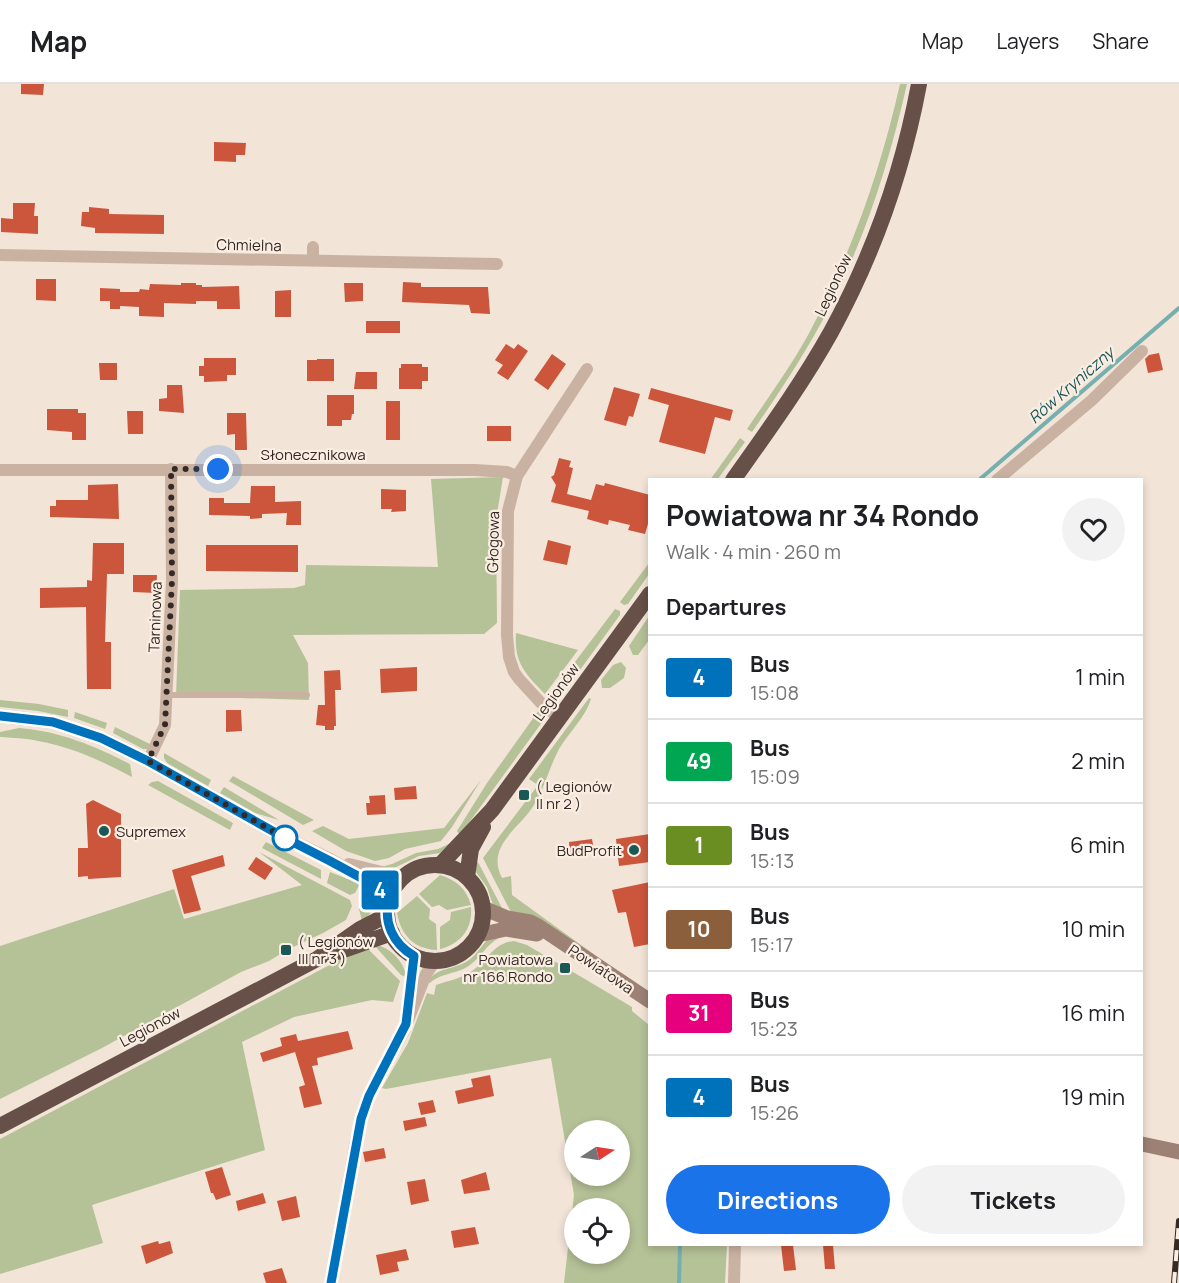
<!DOCTYPE html>
<html lang="en">
<head>
<meta charset="utf-8">
<style>
  :root { --surface:#fff; --page:#f2f2f2; --text:#202124; --muted:#757577; --line:#e0e0e0; --accent:#1a73e8 }
  body { margin:0; font-family:Manrope,sans-serif; background:var(--page); color:var(--text); height:100vh; display:flex; flex-direction:column; font-size:22px; white-space:nowrap }
  * { box-sizing:border-box; margin:0 }
  p { font-size:20px; color:var(--muted) }
  .icon { flex:none; width:33px; height:33px; fill:none; stroke:currentColor; stroke-width:2; stroke-linecap:round; stroke-linejoin:round }
  .map { position:relative; flex:1; overflow:hidden }
  .details { position:absolute; left:648px; top:394px; width:495px; height:768px; display:flex; flex-direction:column; background:var(--surface); border-radius:0px; box-shadow:0 3px 9px #0003 }
  .details>* { flex:none }
  .badge { padding:0 12px; border-radius:4px; font-size:21px; line-height:39px }
  .needle { width:39px; rotate:78deg }
  .tools { position:absolute; left:564px; top:1036px; display:grid; gap:12px }
  .tools a { display:grid; place-items:center; width:66px; height:66px; border-radius:50%; background:var(--surface); box-shadow:0 3px 9px #0003; font-size:30px }
  .you { position:absolute; width:30px; height:30px; margin:-15px; border:4px solid #fff; border-radius:50%; background:#1a73e8; box-shadow:0 0 0 9px #1a73e833 }
  .map>.badge { position:absolute; translate:-50% -50%; box-shadow:0 0 0 3px #fff }
  h2 { padding:0 18px; font-size:22px; line-height:54px }
  .round { display:grid; place-items:center; flex:none; width:63px; height:63px; border-radius:32px; background:var(--page) }
  .headline { display:flex; align-items:center; justify-content:space-between; height:102px; padding:0 18px }
  h1 { font-size:28px; font-weight:700; line-height:45px }
  .cta { display:flex; gap:12px; margin-top:auto; padding:12px 18px }
  .cta a { flex:1; height:69px; border-radius:36px; background:var(--accent); color:#fff; font-size:24px; font-weight:700; line-height:69px; text-align:center }
  .cta a+a { background:var(--page); color:var(--text) }
  ul { padding:0; list-style:none }
  li { display:flex; align-items:center; gap:18px; height:84px; padding:0 18px; border-top:2px solid var(--line) }
  li div { flex:1 }
  li b { display:block; font-size:22px }
  li em { font-style:normal }
  li .badge { min-width:66px; font-weight:700; text-align:center }
  header { display:flex; align-items:center; gap:36px; box-sizing:border-box; height:84px; padding:0 30px; background:var(--surface); border-bottom:2px solid var(--line) }
  header strong { font-size:28px }
  nav { display:flex; gap:33px; margin-inline-start:auto; font-size:21px }
  .map>svg:first-child { display:block }
  .green { fill:#b5c197; fill-rule:evenodd }
  .lines { fill:none; stroke-linecap:round; stroke-linejoin:round }
  .stream { stroke:#75b0af; stroke-width:4 }
  .building { fill:#cb563c }
  .service { stroke:#cab2a3; stroke-width:6 }
  .minor { stroke:#cab2a3; stroke-width:12 }
  .tertiary { stroke:#cab2a3; stroke-width:14 }
  .secondary { stroke:#9d8174; stroke-width:15 }
  .trunk { stroke:#665048; stroke-width:16 }
  .rail-casing { stroke:#352925; stroke-width:6 }
  .rail { stroke:#faeee3; stroke-width:4; stroke-dasharray:11; stroke-linecap:butt }
  .line-casing { stroke:#fff; stroke-width:14 }
  .line { stroke:#0072bc; stroke-width:9 }
  .walk { stroke:#352925; stroke-width:6; stroke-dasharray:0 10.8 }
  .poi-dot { fill:#1a5757; stroke:#faeee3; stroke-width:2 }
  .stop-dot { fill:#fff; stroke:#0072bc; stroke-width:3 }
  .labels { text-anchor:middle; dominant-baseline:central; stroke-width:4.5; stroke-linejoin:round; paint-order:stroke }
  .street-label { font-size:15px; fill:#352925; stroke:#faeee3 }
  .poi-label { font-size:15px; fill:#352925; stroke:#faeee3; text-anchor:start }
  .water-label { font-size:16px; font-style:italic; fill:#1a5757; stroke:#faeee3 }
</style>
</head>
<body>
<header>
<strong>Map</strong>
<nav><a>Map</a><a>Layers</a><a>Share</a></nav>
</header>
<div class="map">
<svg width="1179" height="1199" viewBox="0 0 1179 1199">
  <rect width="100%" height="100%" fill="#f2e4d7"/>
  <!-- green -->
  <path class="green" d="M900,0h7c-18,79 -42,156 -80,228 -22,42 -48,81 -75,120l-5,-3c20,-30 42,-60 60,-92 43,-80 73,-164 93,-253z
    M740,354l5,4 -28,38h-7z
    M503,393l-7,43 1,103 -13,11 -191,1 15,28 1,37 -133,-4 4,-106 114,-2 11,-3 1,-20 132,2 -7,-88z
    M649,479v11l-21,30 -4,1 -4,-3z
    M615,525l5,2v4l-59,81 -7,4 -7,-1z
    M649,532v24l-11,15h-5l-4,-9z
    M516,549l62,17 -33,44c-20,-21 -31,-31 -29,-61z
    M621,578l5,6 -2,10 -14,10h-8l-1,-8 12,-15z
    M589,614l2,1c-6,19 -22,33 -32,50 -10,19 -15,41 -27,59 -15,22 -46,39 -30,70l9,-2 1,19 87,63 -39,-26 -48,-18 -29,-56 55,-73 -9,-6z
    M0,616l39,4 29,6v7l-30,-6 -38,-4z
    M539,626l4,5v6l-83,114 -3,-4 30,-48z
    M75,628l32,11 -2,6 -31,-11z
    M115,643l37,18 -4,4h-5l-30,-16z
    M19,644c40,3 76,18 111,36l2,13c-30,-16 -60,-30 -94,-36 -12,-3 -25,-3 -38,-4v-5z
    M164,669l47,27 -3,6 -41,-23 -3,-5z
    M233,692l81,44 -11,5 -74,-44z
    M481,696l-29,47 -11,14 -36,8 -16,9 -14,3 -29,-10 -34,-20 11,-5 26,13 95,-11z
    M158,697l75,42 -3,7 -82,-45 4,-3z
    M224,703l55,33 -24,-7 -35,-20z
    M266,758l55,28v9l-59,-31z
    M451,759l-11,10 -21,3 -27,13 -14,-1 14,-4 24,-11 22,-4z
    M259,768l91,48 2,6 -6,14 -23,13 -32,15 -4,-4 -7,5 2,4 -13,8 -28,11 -139,76 -102,51v-153l174,-57 10,30 118,-34z
    M474,773l5,7 24,46 -9,-4 -2,-4 -5,-15 -11,-15z
    M330,788l30,12 -5,9 -5,2 -23,-12z
    M440,791c16,5 26,13 31,30l-24,5 -8,-5 -7,2 -13,-13z
    M369,805c10,12 5,24 -7,32l-3,-12z
    M417,812l13,13 -1,10 7,5 1,26c-23,-1 -36,-15 -40,-37z
    M471,823c2,22 -11,37 -31,42v-22l10,-7 1,-8z
    M499,854c-13,7 -18,19 -29,27 -12,9 -30,8 -40,18l-3,-1c9,-15 28,-12 42,-22 8,-6 12,-14 19,-21z
    M514,857l13,4 32,19 -1,4 7,4 3,-3 64,38v4l17,14 1,220h77l-2,38h-161l10,-88 -23,-137 -165,31 -4,-1 26,-45 19,-50 7,2 2,-10c12,-4 26,-7 36,-14 16,-10 21,-28 42,-30zM574,1047h46v45h-46zM574,1125h46v45h-46z
    M373,860c15,2 32,17 33,33l-5,-2z
    M367,864l33,33 -7,21 -21,-2 -78,17 -52,25 23,108 -173,55 11,38 -103,31v-135l358,-189z"/>
  <g class="lines">
    <!-- stream -->
    <path class="stream" d="M979,396l200,-172
      M679,1199l1,-38"/>
  </g>
  <!-- building -->
  <path class="building" d="M21,0h23l-1,11 -22,-1z
    M214,58l32,1 -1,12h-9v7l-22,-1z
    M13,119h22l-1,13h4v18l-37,-2v-14l12,1z
    M89,123l20,2v5l55,1v19l-69,-1v-5l-14,-2 1,-14h7z
    M36,195h20v22l-20,-1z
    M403,198l18,1v4h67l2,27 -19,-1 -2,-8 -67,-3z
    M181,199h15v2h6v2l37,-1 1,23h-23v-8h-21v3l-32,-1v14l-25,-1v-9l-19,-1v3h-10v-8h-10v-13l20,1v3h19l1,-3 9,1 1,-6 31,1z
    M344,199h19v18l-18,1z
    M291,206v27h-16v-26z
    M366,237h34v12h-34z
    M506,260l8,5 4,-5 10,7 -20,29 -11,-7 6,-8 -8,-5z
    M1159,269l4,17 -15,3 -3,-14 4,-4z
    M552,270l14,10 -18,26 -14,-10z
    M204,274h32v17h-9v6l-23,1v-6h-5v-10h5z
    M317,275h17v22h-27v-21h10z
    M99,279h18v17h-17z
    M401,280h21v3h6v14h-6v8h-23v-21h2z
    M356,288h21v17h-23z
    M167,301h15l2,28 -25,-2v-12l8,-1z
    M614,303l26,7 -7,23 -4,-1 -3,10 -22,-6z
    M651,304l82,22 -3,11 -15,-4 -10,37 -46,-12 10,-37 -21,-6z
    M327,311h27v19h-2l-1,6h-9v6h-15z
    M386,317h14v39h-14z
    M47,325h31v4h8v27h-14v-8l-25,-2z
    M127,327h16v23h-15z
    M227,329h19l1,37h-12v-16l-8,1z
    M487,342h24v15h-24z
    M559,374l12,3 -2,6 4,1 -6,26 24,6 5,-16 8,2 1,-3 45,12v22l-5,17 -17,-4 2,-5 -21,-5 -1,5 -21,-6 2,-8 -38,-9 5,-17 -5,-8 3,-2z
    M118,400l1,35 -69,-2v-11h6v-6h32v-15z
    M251,402h24v16l26,-1v24h-15l1,-12 -25,1v4l-12,1v-3l-41,-1v-17h15v5h26z
    M381,405l25,1v21l-15,1 1,-3h-11z
    M548,456l23,6 -4,19 -24,-5z
    M93,459h31v31h-17l-2,68h6v47h-24l-1,-82 -46,1v-20l47,-1v-7l5,1z
    M206,461h92v27l-92,-1z
    M133,491h24l-1,18 -23,-1z
    M417,583v24l-36,2 -1,-24z
    M340,586l1,20h-6l1,36h-2v4h-9v-4l-9,-1 2,-20h7l-1,-34z
    M226,626h15l1,21 -16,1z
    M416,702l1,13 -22,1 -1,-12z
    M385,711l1,19 -19,1 -1,-12h4l-1,-7z
    M93,716l28,14v63l-33,2v-3l-10,1v-29h10l-2,-44z
    M650,750v28l-31,4 -3,-27z
    M592,755l2,11 -24,4 -1,-12z
    M223,771l2,11 -34,10 10,34 -17,4 -12,-44z
    M256,773l17,11 -8,12 -17,-11z
    M650,798v62l-16,3 -8,-35 -8,1 -6,-23z
    M348,947l5,18 -36,9 1,7 -6,1 10,38 -18,4 -5,-21 6,-2 -10,-33 -32,10 -3,-9 22,-7 -2,-8 16,-4 2,7z
    M490,991l4,21 -36,8 -3,-13 18,-4 -2,-8z
    M433,1016l3,12 -15,3 -3,-12z
    M425,1033l2,9 -22,5 -2,-10z
    M384,1064l2,10 -21,4 -2,-10z
    M222,1083l9,28 -15,5 -3,-7h-2l-6,-21z
    M486,1088l4,18 -26,4 -3,-14z
    M425,1095l4,22 -18,4 -4,-23z
    M263,1109l3,10 -28,8 -2,-10z
    M296,1112l4,21 -18,4 -5,-20z
    M475,1143l4,17 -25,4 -3,-17z
    M158,1157l1,3 11,-3 3,12 -27,11 -5,-18z
    M781,1161h12l3,25 -12,1z
    M823,1161h10l2,24h-10z
    M406,1165l3,11 -12,2 2,9 -19,4 -4,-20z
    M282,1184l5,15h-21l-3,-10z"/>
  <g class="lines">
    <!-- service -->
    <path class="service" d="M167,611h140"/>
    <!-- minor -->
    <path class="minor" d="M0,171l497,9
      M313,177v-14
      M0,386h475l32,2 10,4
      M997,396l95,-80 50,-49
      M559,634l-18,-15 -22,-24 -5,-7 -5,-15 -2,-22 1,-124 9,-35 70,-107
      M148,677l17,-36 7,-145 -1,-111
      M408,930l6,-58
      M331,1199l24,-138 8,-33 6,-16 34,-63 23,-59 9,-13
      M734,1199l1,-38"/>
    <!-- tertiary -->
    <path class="tertiary" d="M0,632l53,6 48,16 47,23 137,77 45,22 37,21 23,17
      M349,781l53,13"/>
    <!-- secondary -->
    <path class="secondary" d="M483,824l24,10 23,4 8,4 112,75
      M478,851l28,-6 31,5
      M1142,1060l37,8"/>
    <!-- trunk -->
    <path class="trunk" d="M733,396c34,-48 69,-96 98,-148 42,-77 72,-162 88,-248
      M440,781l52,-55 158,-216
      M387 829a48 48 0 1 1 96 0a48 48 0 1 1-96 0Z
      M467,793l4,-28 12,-22
      M338,868l54,-19
      M0,1042l317,-167 43,-30 27,-14"/>
    <defs>
      <path id="rail" d="M1174,1199l5,-62"/>
    </defs>
    <!-- rail casing -->
    <use href="#rail" class="rail-casing"/>
    <!-- rail -->
    <use href="#rail" class="rail"/>
  </g>
  <g class="lines">
    <defs>
      <path id="line" d="M0,632l53,6 48,16 47,23 137,77 45,23 37,20 23,17c-8,23 3,46 24,58l-8,68 -37,72 -8,23 -30,164"/>
    </defs>
    <!-- line casing -->
    <use href="#line" class="line-casing"/>
    <!-- line -->
    <use href="#line" class="line"/>
    <!-- walk -->
    <path class="walk" d="M218,385h-47l1,111 -7,145 -17,36 137,77"/>
  </g>
  <!-- markers -->
  <g class="poi-dot">
    <rect x="518" y="705" width="12" height="12" rx="3"/>
    <circle cx="104" cy="747" r="6"/>
    <circle cx="634" cy="766" r="6"/>
    <rect x="280" y="860" width="12" height="12" rx="3"/>
    <rect x="559" y="878" width="12" height="12" rx="3"/>
  </g>
  <circle class="stop-dot" cx="285" cy="754" r="12"/>
  <g class="labels">
    <!-- street labels -->
    <g class="street-label">
      <text transform="translate(249 161) rotate(1)">Chmielna</text>
      <text transform="translate(833 201) rotate(-65)">Legionów</text>
      <text x="313" y="370">Słonecznikowa</text>
      <text transform="translate(493 458) rotate(-89)">Głogowa</text>
      <text transform="translate(155 533) rotate(-88)">Tarninowa</text>
      <text transform="translate(556 608) rotate(-54)">Legionów</text>
      <text transform="translate(601 885) rotate(34)">Powiatowa</text>
      <text transform="translate(150 943) rotate(-28)">Legionów</text>
    </g>
    <!-- poi labels -->
    <g class="poi-label">
      <text x="536" y="702">( Legionów<tspan x="536" dy="17">II nr 2 )</tspan></text>
      <text x="116" y="747">Supremex</text>
      <text x="622" y="766" text-anchor="end">BudProfit</text>
      <text x="298" y="857">( Legionów<tspan x="298" dy="17">III nr 3 )</tspan></text>
      <text x="553" y="875" text-anchor="end">Powiatowa<tspan x="553" dy="17">nr 166 Rondo</tspan></text>
    </g>
    <!-- water labels -->
    <g class="water-label">
      <text transform="translate(1071 301) rotate(-41)">Rów Kryniczny</text>
    </g>
  </g>
</svg>
<div class="tools">
<a><svg class="needle" viewBox="-14 -14 28 28"><path d="M0-13l5 13h-10z" fill="#e53935"/><path d="M0 13l5-13h-10z" fill="#757577"/></svg></a>
<a><svg class="icon" aria-label="locate" viewBox="0 0 24 24"><circle cx="12" cy="12" r="6"/><path d="M12 2v4M12 18v4M2 12h4M18 12h4"/></svg></a>
</div>
<div class="you" style="left:218px;top:385px"></div>
<b class="badge" style="left:380px;top:806px;background:#0072bc;color:#fff">4</b>
<section class="details">
<div class="headline"><div><h1>Powiatowa nr 34 Rondo</h1><p>Walk · 4 min · 260 m</p></div><a class="round"><svg class="icon" aria-label="heart" viewBox="0 0 24 24"><path d="M12 20l-8-8c-3-5 5-10 8-4 3-6 11-1 8 4z"/></svg></a></div>
<h2>Departures</h2>
<ul>
<li><span class="badge" style="background:#0072bc;color:#fff">4</span><div><b>Bus</b><p>15:08</p></div><em>1 min</em></li>
<li><span class="badge" style="background:#00a651;color:#fff">49</span><div><b>Bus</b><p>15:09</p></div><em>2 min</em></li>
<li><span class="badge" style="background:#6b8e23;color:#fff">1</span><div><b>Bus</b><p>15:13</p></div><em>6 min</em></li>
<li><span class="badge" style="background:#8b5e3c;color:#fff">10</span><div><b>Bus</b><p>15:17</p></div><em>10 min</em></li>
<li><span class="badge" style="background:#e6007e;color:#fff">31</span><div><b>Bus</b><p>15:23</p></div><em>16 min</em></li>
<li><span class="badge" style="background:#0072bc;color:#fff">4</span><div><b>Bus</b><p>15:26</p></div><em>19 min</em></li>
</ul>
<div class="cta"><a>Directions</a><a>Tickets</a></div>
</section>
</div>
</body>
</html>
